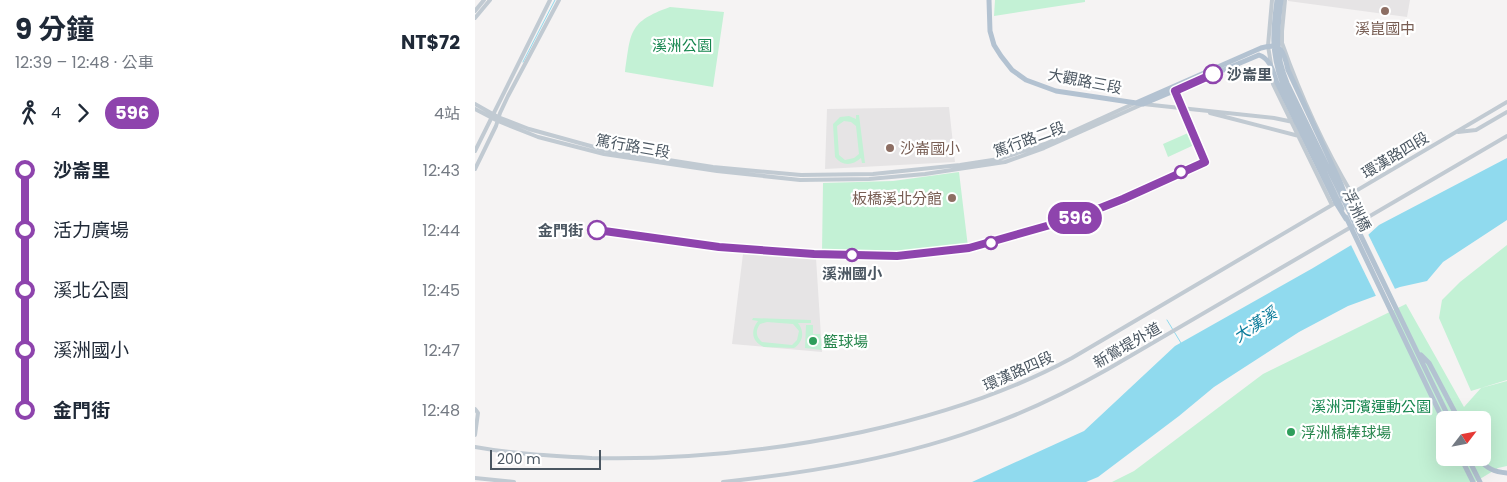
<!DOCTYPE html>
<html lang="zh-TW">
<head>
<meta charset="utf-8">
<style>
  :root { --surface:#fff; --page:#f2f2f3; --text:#1f2937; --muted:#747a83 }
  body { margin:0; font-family:Poppins,"Noto Sans TC",sans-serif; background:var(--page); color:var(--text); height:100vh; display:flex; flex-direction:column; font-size:19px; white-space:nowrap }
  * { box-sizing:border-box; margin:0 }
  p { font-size:16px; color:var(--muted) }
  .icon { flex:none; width:28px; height:28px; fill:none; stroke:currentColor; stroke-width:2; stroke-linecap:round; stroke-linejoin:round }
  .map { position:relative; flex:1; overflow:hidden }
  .sheet { display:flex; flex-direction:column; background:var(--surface); width:475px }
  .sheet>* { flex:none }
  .badge { padding:0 10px; border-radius:16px; font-size:18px; line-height:32px }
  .needle { width:32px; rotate:58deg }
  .tools { position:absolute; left:961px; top:411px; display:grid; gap:10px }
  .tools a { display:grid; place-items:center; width:55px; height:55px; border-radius:8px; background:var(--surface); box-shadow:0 5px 20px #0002; font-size:25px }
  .scale { position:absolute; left:15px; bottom:12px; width:111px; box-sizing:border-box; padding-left:5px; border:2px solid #4a5661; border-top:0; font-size:14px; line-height:18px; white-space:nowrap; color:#4a5661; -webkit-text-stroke:4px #fff; paint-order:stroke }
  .map>.badge { position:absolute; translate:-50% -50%; box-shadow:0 0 0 2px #fff }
  .legs { display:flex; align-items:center; gap:8px; height:55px; padding:0 15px; font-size:16px }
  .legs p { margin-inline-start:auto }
  .headline { display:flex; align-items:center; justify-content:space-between; height:85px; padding:0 15px }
  h1 { font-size:28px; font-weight:700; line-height:38px }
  ul { padding:0 15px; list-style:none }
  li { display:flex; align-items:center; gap:18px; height:60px; font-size:19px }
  li i { display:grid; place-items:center; width:8px; height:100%; margin:0 6px; background:currentColor }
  li i::after { content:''; width:12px; height:12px; margin:-6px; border:4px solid; border-radius:50%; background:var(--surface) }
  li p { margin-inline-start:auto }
  li:first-child i { background:linear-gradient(#0000 50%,currentColor 0) }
  li:last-child i { background:linear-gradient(currentColor 50%,#0000 0) }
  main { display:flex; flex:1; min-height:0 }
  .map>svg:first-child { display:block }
  .education { fill:#e6e4e5 }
  .green { fill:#c3f1d5; fill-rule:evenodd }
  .water { fill:#90daee }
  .pier { fill:#f5f3f3 }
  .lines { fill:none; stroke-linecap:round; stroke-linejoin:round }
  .stream { stroke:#90daee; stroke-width:1 }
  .minor { stroke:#c1cad2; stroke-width:4 }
  .major { stroke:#b3c2d1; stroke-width:5 }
  .line-1-casing { stroke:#fff; stroke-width:11 }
  .line-1 { stroke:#8e44ad; stroke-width:8 }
  .education-dot { fill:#8d6e63; stroke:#fff; stroke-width:2 }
  .stop-1-dot { fill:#fff; stroke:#8e44ad; stroke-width:2.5 }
  .leisure-dot { fill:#2e9e5b; stroke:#fff; stroke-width:2 }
  .labels { text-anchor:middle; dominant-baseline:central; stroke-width:4.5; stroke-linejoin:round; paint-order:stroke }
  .education-label { font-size:15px; fill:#785e54; stroke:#fff }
  .park-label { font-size:15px; fill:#17864f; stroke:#fff }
  .stop-label { font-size:15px; font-weight:bold; fill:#4a5661; stroke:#fff; text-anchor:start }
  .street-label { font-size:15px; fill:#4a5661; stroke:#fff }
  .leisure-label { font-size:15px; fill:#27864d; stroke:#fff; text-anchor:start }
  .water-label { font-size:16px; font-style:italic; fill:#0c7c9b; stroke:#fff }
</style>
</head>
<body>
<main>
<section class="sheet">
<div class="headline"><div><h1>9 分鐘</h1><p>12:39 – 12:48 · 公車</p></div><b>NT$72</b></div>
<div class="legs"><svg class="icon" aria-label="walk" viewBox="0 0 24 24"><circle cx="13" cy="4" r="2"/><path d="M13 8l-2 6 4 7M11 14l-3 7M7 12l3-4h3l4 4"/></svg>4<svg class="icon" aria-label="forward" viewBox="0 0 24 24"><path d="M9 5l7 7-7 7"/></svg><b class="badge" style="background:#8e44ad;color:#fff">596</b><p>4站</p></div>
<ul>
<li><i style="color:#8e44ad"></i><b>沙崙里</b><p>12:43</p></li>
<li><i style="color:#8e44ad"></i><span>活力廣場</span><p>12:44</p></li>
<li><i style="color:#8e44ad"></i><span>溪北公園</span><p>12:45</p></li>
<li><i style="color:#8e44ad"></i><span>溪洲國小</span><p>12:47</p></li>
<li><i style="color:#8e44ad"></i><b>金門街</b><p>12:48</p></li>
</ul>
</section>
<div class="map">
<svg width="1032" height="482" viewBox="0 0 1032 482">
  <rect width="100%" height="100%" fill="#f5f3f3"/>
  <!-- education -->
  <path class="education" d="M813,0h122l-3,17 -119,-16z
    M474,107l6,55 -130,7 2,-60z
    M268,254l73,4 6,94 -90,-8z"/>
  <!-- green -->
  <path class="green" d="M520,0h90v2l-91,14z
    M195,7l54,5 -11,75 -88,-15c6,-40 3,-50 45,-65z
    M381,115h3l6,48h-3l-1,-5c-9,8 -19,8 -26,-1l-2,-33 7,-7 9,-1 7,3zM369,121l7,1 5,4 3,28 -5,4 -9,2 -6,-5 -2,-29z
    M713,133l6,12 -26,12 -5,-13z
    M484,172l9,75 -69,6 -77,-1 1,-69 70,-2z
    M1032,245v135l-36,11 -32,-73 3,-18 18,-18z
    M931,304l58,103 17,-19 26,-7v85l-9,2 -23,14h-363l22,-11 129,-97zM970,420h38v38h-38z
    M278,318l58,2v3h-13c7,9 5,19 -4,25l-30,-1c-12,-5 -14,-16 -6,-26l-6,-1zM292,322l26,2 6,7 -2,9 -5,5 -30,-3c-6,-5 -7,-11 -2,-18z
    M331,325h7v9h7l2,16 -17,-2z"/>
  <!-- water -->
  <path class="water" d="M1032,158v62l-64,42 -16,19 -27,6 -52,19 -49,26 -85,55 -35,29 -81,61 -12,5h-114l112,-51 91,-85 138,-78 55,-33 11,-10z"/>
  <!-- pier -->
  <path class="pier" d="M892,232l29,59 -19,7 -27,-55z"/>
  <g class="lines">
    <!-- stream -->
    <path class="stream" d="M48,62l32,-62
      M692,320l14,23"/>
    <!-- minor -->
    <path class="minor" d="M0,11l9,-11
      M0,18l15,-18
      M807,43c18,51 42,104 70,151
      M807,45v-14l3,-31
      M796,64l-3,-18 4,-46
      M796,71l2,13 59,121
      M0,104l23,13 31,12 76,21 108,17 88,8 72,-1 87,-9 39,-6 46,-15 90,-41
      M0,109l23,12 40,16 66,17 113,17 83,9 69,-1 56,-5 80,-12 39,-14 99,-44 131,14 24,5
      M735,113l89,23
      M983,132l18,-2 31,-18
      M0,151l75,-151
      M0,169l21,-43 4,-13 8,-17 51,-96
      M0,409l3,4 -3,22
      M0,447c38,7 78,9 117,11 91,2 181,-7 270,-26 73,-16 144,-38 210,-74l435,-256
      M0,478l39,4
      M248,482c91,-10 183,-25 269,-58 41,-15 79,-34 116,-55l399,-233"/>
    <!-- major -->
    <path class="major" d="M514,0l1,31 4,14 7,11 11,14 14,10 30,11 87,13 116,-49c12,4 14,17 18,28l59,120 10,16
      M802,0c-4,32 -6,51 5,82l60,127
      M806,0c-4,33 -7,51 6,83l163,337
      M661,103l125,-55c21,-6 23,4 27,22l53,114 9,24
      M871,217l99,207
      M946,355l8,8 30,57
      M986,458l12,24
      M993,458l12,24
      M1003,458c8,10 16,14 29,15"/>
  </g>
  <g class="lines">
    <defs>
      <path id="line-1" d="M122,230l122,17 95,7 83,2 72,-8 106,-30 48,-19 82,-37 -30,-71 38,-17"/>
    </defs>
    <!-- line-1 casing -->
    <use href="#line-1" class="line-1-casing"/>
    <!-- line-1 -->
    <use href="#line-1" class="line-1"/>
  </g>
  <!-- markers -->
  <g class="education-dot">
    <circle cx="910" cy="11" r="5"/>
    <circle cx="415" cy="148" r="5"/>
    <circle cx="477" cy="198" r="5"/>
  </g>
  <g class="stop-1-dot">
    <circle cx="738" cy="74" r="9"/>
    <circle cx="706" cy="172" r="6"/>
    <circle cx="122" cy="230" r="9"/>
    <circle cx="516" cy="243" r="6"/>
    <circle cx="377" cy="255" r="6"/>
  </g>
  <g class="leisure-dot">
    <circle cx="338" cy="341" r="5"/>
    <circle cx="816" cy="432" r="5"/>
  </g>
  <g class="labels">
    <!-- education labels -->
    <g class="education-label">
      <text x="910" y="28">溪崑國中</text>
      <text x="425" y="148" text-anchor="start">沙崙國小</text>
      <text x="467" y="198" text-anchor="end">板橋溪北分館</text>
    </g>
    <!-- park labels -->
    <g class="park-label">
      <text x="207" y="45">溪洲公園</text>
      <text x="896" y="406">溪洲河濱運動公園</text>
    </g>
    <!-- stop labels -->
    <g class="stop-label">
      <text x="752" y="74">沙崙里</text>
      <text x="108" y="230" text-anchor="end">金門街</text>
      <text x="377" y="273" text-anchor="middle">溪洲國小</text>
    </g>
    <!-- street labels -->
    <g class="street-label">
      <text transform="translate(610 81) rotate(11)">大觀路三段</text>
      <text transform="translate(554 139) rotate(-20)">篤行路二段</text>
      <text transform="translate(158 146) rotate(10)">篤行路三段</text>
      <text transform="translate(920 155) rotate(-31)">環漢路四段</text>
      <text transform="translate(882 210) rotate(65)">浮洲橋</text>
      <text transform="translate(652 345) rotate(-30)">新鶯堤外道</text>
      <text transform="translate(543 371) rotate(-24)">環漢路四段</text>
    </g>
    <!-- leisure labels -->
    <g class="leisure-label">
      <text x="348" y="341">籃球場</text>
      <text x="826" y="432">浮洲橋棒球場</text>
    </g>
    <!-- water labels -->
    <g class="water-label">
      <text transform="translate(780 325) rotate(-34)">大漢溪</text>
    </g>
  </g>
</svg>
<div class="tools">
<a><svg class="needle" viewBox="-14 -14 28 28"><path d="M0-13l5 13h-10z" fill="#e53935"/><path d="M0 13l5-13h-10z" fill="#747a83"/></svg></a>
</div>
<div class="scale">200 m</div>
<b class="badge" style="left:600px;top:218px;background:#8e44ad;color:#fff">596</b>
</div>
</main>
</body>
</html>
